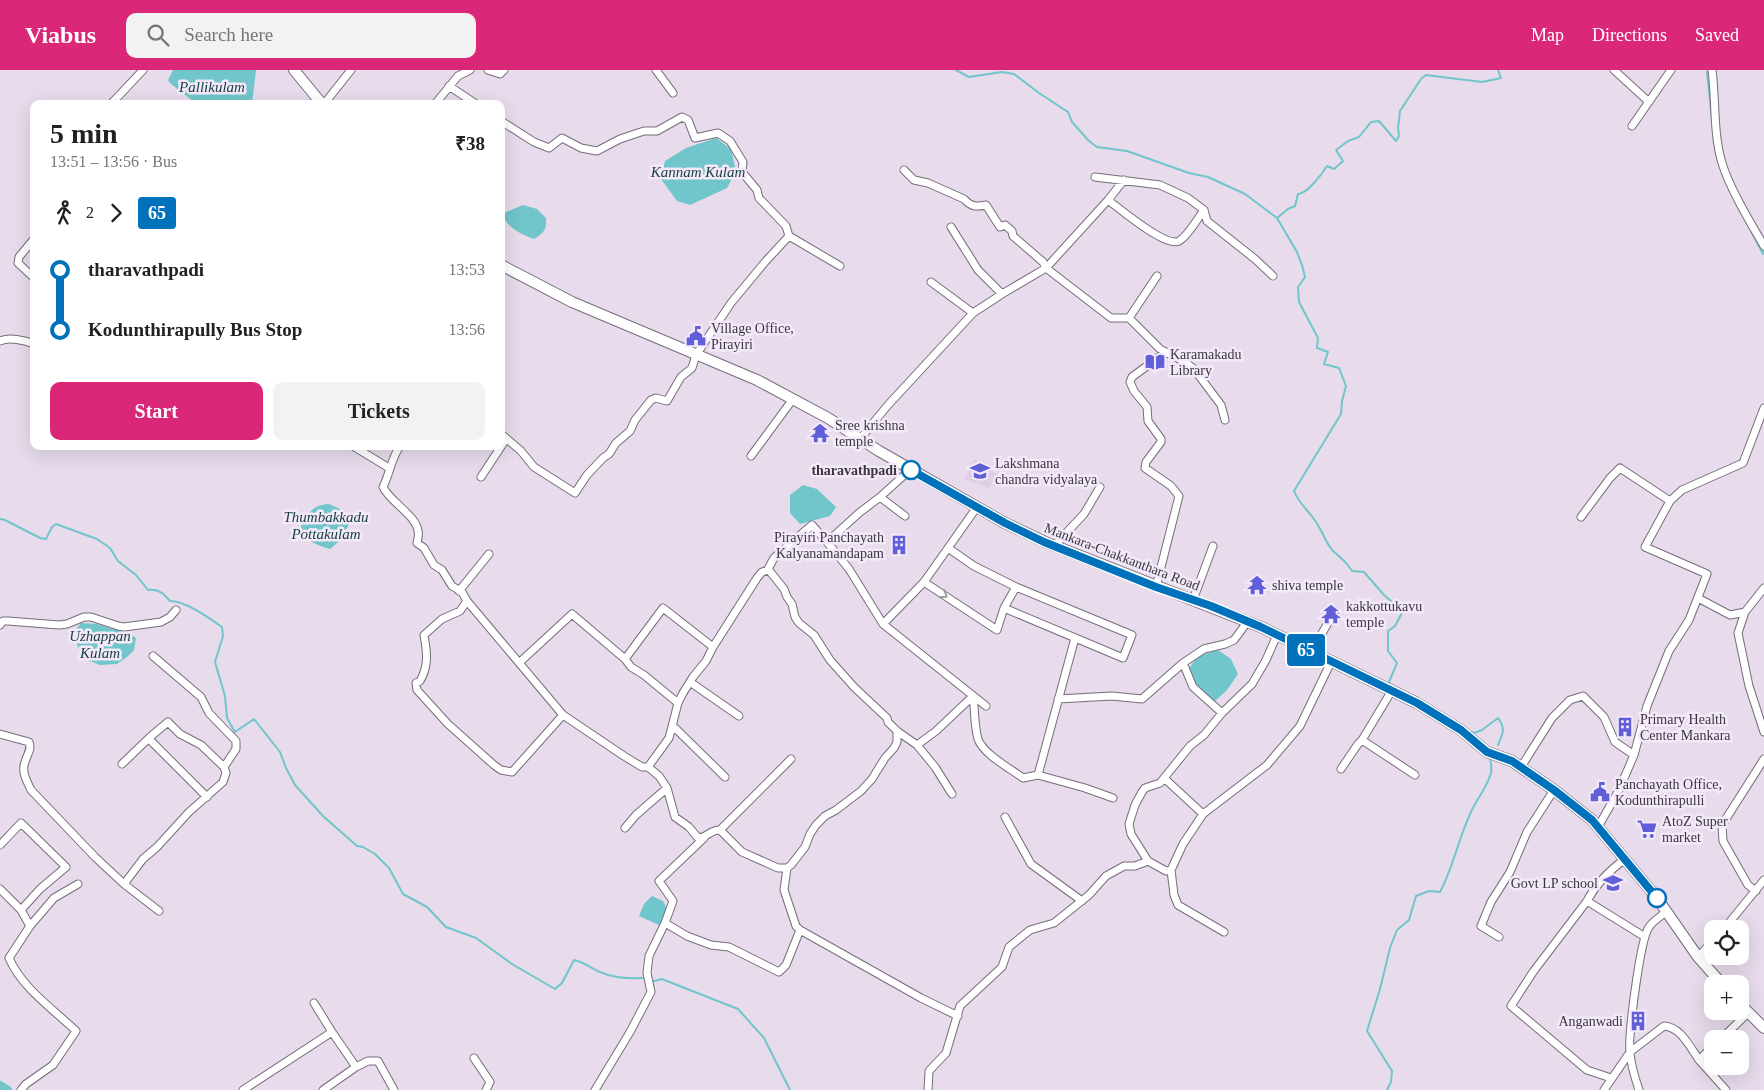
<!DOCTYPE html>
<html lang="en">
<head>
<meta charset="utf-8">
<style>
  :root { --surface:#fff; --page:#f2f2f2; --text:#222; --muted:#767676; --accent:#db2777 }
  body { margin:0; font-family:Georgia,serif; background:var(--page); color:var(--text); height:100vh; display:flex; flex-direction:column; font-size:19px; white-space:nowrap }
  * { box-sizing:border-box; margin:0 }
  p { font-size:16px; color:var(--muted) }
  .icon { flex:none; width:28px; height:28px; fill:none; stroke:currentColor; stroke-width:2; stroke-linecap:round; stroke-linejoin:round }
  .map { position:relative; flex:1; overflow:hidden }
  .side { position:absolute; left:30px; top:30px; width:475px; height:350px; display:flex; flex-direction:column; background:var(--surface); border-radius:10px; box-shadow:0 5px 20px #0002 }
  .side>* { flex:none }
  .badge { padding:0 10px; border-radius:4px; font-size:18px; line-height:32px }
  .buttons { position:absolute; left:1704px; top:850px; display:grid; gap:10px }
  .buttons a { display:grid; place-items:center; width:45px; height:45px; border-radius:10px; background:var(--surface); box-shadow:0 5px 20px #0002; font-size:25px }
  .map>.badge { position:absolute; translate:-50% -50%; box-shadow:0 0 0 2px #fff }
  .legs { display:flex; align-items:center; gap:8px; height:55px; padding:0 20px; font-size:16px }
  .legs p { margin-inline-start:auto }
  .head { display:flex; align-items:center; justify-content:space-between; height:85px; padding:0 20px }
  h1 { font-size:28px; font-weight:700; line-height:38px }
  .action { display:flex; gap:10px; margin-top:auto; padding:10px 20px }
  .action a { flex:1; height:58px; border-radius:10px; background:var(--accent); color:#fff; font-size:20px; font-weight:700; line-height:58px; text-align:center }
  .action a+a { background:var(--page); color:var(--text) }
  ul { padding:0 20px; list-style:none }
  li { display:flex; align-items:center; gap:18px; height:60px; font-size:19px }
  li i { display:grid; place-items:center; width:8px; height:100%; margin:0 6px; background:currentColor }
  li i::after { content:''; width:12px; height:12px; margin:-6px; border:4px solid; border-radius:50%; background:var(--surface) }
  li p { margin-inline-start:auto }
  li:first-child i { background:linear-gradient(#0000 50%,currentColor 0) }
  li:last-child i { background:linear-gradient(currentColor 50%,#0000 0) }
  header { display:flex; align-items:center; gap:30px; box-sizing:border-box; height:70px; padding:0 25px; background:var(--accent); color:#fff }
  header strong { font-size:24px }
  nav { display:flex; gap:28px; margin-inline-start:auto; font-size:18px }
  .search { width:350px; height:45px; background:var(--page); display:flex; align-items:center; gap:12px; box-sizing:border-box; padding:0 18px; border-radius:10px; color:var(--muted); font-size:19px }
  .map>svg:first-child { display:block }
  .built { fill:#dfcfe6 }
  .water { fill:#70c6ca }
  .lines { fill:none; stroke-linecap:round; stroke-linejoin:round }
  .stream { stroke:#70c6ca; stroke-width:2 }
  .canal { stroke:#70c6ca; stroke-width:8 }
  .minor-casing { stroke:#766c7b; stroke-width:9 }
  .secondary-casing { stroke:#766c7b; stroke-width:12 }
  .minor { stroke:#fff; stroke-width:7 }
  .secondary { stroke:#fff; stroke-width:10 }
  .oneway { stroke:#9c9a9e }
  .line-1-casing { stroke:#fff; stroke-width:11 }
  .line-1 { stroke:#0072bc; stroke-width:8 }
  .stop-1-dot { fill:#fff; stroke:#0072bc; stroke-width:2.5 }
  .labels { text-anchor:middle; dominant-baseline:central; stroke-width:5; stroke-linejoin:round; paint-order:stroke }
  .poi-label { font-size:14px; fill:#3a363c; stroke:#f4e9fa; text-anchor:start }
  .stop-label { font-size:14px; font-weight:bold; fill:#3a363c; stroke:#f4e9fa; text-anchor:end }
  .street-label { font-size:14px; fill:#3a363c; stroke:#f4e9fa }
  .water-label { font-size:15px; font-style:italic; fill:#184142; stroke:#f4e9fa }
</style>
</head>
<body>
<header>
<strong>Viabus</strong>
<div class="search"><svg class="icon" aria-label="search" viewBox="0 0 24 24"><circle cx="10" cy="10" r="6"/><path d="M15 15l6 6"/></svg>Search here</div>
<nav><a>Map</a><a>Directions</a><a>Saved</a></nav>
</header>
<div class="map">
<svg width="1764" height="1020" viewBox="0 0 1764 1020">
  <rect width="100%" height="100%" fill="#e7dbec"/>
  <!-- built -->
  <path class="built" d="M974,389l23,15 -8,14 -24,-9z"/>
  <!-- water -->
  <path class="water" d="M173,0h83l-4,34h-55l-26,-20 -3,-4z
    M716,68l15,11 5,22 -9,17 -37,17 -13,-4 -16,-22 4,-18 21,-13z
    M523,135l14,4 9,9c1,11 -2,15 -12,21 -12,-4 -26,-11 -31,-23l3,-4z
    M803,415l14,4 19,18 -6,9 -30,8 -10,-11v-18z
    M329,434l13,6 8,11 -7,17 -13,11c-13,-4 -26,-8 -29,-23 9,-14 11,-21 28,-22z
    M81,553l16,1 15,5 14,2 10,7 -2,12 -7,7 -10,7 -17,1 -17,-7c-5,-12 -13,-24 -2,-35z
    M1218,580l13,9 7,15 -11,16 -14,13 -22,-12 -6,-17 13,-18z
    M652,826l11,5 4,8 -6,17 -22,-10 5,-12z"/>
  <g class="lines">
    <!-- stream -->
    <path class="stream" d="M956,0l13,7 33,-5 12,2 25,19 29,19 4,10 17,19 8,6 30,4 14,5 48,17 19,4 37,17 32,24 20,34 5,13 3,12 -7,10 1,15 19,36 -1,10 11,4 -4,12 15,4 7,18 -4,15 -1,13 -47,77c6,15 18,22 25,36 5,8 7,16 14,24 8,7 13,10 19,20l12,1 20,23 19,16 -8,15 -7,5v20l9,12 -8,19 3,4
      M1707,2l6,57
      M1717,86l3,10
      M1277,148l11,-9 7,-3 3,-12c9,0 24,-20 29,-28l7,3 9,-8 -7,-11 12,-9 11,-4 12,-15 8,-1 17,20 3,-5 -1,-8 2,-17 21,-32 5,-4 56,7 19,-4 -3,-8
      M1751,161l12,23
      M1761,177l3,5
      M0,449l5,1 35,18 6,1 6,-12 4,-3 41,15 13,9 8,13 18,14 12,15c11,-1 15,3 22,11 16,0 39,17 52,26l1,9 -8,26 10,34 2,22 8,14 19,-13 26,33 6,16 9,17 28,31 34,30 6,1 12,7 14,14 14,26 24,13 19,20 30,11 36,26 43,25 7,-6 12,-23c10,2 17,8 26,12 14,6 28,7 43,6
      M1469,661l5,2 8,-3 16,-12c8,11 5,15 0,27
      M654,911l8,-2 76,30 26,29 26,52
      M1387,1020l4,-8 1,-11 -25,-40 13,-42 10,-41 7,-18 12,-10 7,-24 13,-5 11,1c14,-26 19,-57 33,-84 6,-12 14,-21 18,-35 1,-5 0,-10 -1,-15"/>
    <!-- canal -->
    <path class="canal" d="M0,1015l8,5"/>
    <defs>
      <path id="minor" d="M488,0l12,4 4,-4
        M656,0l17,23
        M1614,0l35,32
        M1712,0c4,30 1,63 10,93 8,26 28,59 42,83
        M449,16l27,18
        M111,34l32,-34
        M324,34l27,-34
        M435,34l23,-28 12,-6
        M501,51l33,21 15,6 13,-10 19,10 16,3 23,-12 24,-8h13l25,-14 6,3 7,18 23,-5 12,8 13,21 -1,10 15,18 2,8 27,28 3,10
        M1632,56l39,-56
        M904,100l10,10 14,3 36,16c7,8 13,8 22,6l14,22 5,-2 7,6 1,5 30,26 3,6 65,50h18l28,-42
        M1095,107l65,8 28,13 16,12 3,11 48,38 18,17
        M1108,130l16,-20
        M951,157l27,43 24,24
        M34,169l-15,18 -1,6 16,15
        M931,212l42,31
        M1129,248l31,31 25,13 9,7 27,36 4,15
        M0,271c9,-4 24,-1 34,3
        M501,364l20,17 13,16 41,26 12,-18 16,-17 6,-4 7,-11 14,-12 5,-11 16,-20 5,-2 11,3 14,-24 11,-9 4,-13 35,-52 34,-41 24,-26 51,30
        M860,369l28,-34 85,-92 29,-19 44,-26 62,-68c12,9 58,48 71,41 9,-5 19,-23 25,-31
        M353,376l36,22
        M400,376c-9,13 -10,27 -17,41 7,15 33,28 35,44 1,3 0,8 -1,12l7,5 10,17 8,5 10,16 10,6 5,9 -7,10 -18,8 -18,16c3,17 5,31 -4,46l-4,2 1,7 31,34 46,41 7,5 11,2 51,-57 61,41 18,11h6l11,9 8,12 8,29 14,10 9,11c9,0 13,-9 22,-8l22,22 36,16h9l4,-3 14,-18 5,-13 6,-9 9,-9 11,-6 25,-19 11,-12 13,-21 9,-10 3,-6v-11l-9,-9 -1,-4 -33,-31 -24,-27 -16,-25 -15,-12 -4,-6 -3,-13 -5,-7 -3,-8 -16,-20 6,-11 38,-33 15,17
        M751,386l42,-57
        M481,407l25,-38
        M880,427l-21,16 -32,29 22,27 34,55
        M1670,431l12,-11 61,-27 21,-55
        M977,437l-53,75 73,48 7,-22 12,-21
        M905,446l-25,-19 31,-28
        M1581,447l29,-39 10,-10 50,33 -25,46 62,27 -18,46 -20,31 -22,55 -13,49 -15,35 -21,37
        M1054,476l30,-32 16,-27
        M948,478l26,18 42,21 116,48 -9,23 -119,-50
        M924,512l-41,42 103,82
        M1156,517l23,-91 -8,-10 -26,-18 1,-6 15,-20v-3l-13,-18 -1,-14 -13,-16 -4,-9 2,-5 34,-25
        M1764,518l-19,24 -7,21 11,53 15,46
        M459,521l30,-37
        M1698,528l32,17 15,-3
        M1193,530l20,-54
        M467,531l96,114
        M0,555l3,-4h5l51,4 8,-1 17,-7h7l27,9 6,1 37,-5 9,-5 6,-7
        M1075,568l-37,137 47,13 28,10
        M1311,582l24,-41
        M625,589l38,-51 50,39
        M520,592l52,-48 53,45 6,8 13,8 34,28
        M1183,593l10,24 29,26
        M690,612l49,34
        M1058,629l54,-3 30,3 41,-36 21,-14 21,-5 9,-4 14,-19
        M673,656l52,51
        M897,661l20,14 18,22 17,27
        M0,664l29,8c3,8 -2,12 -4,20 -4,10 2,19 6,28l64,67 29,27 35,27
        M149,669l58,58
        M1362,670l53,35
        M917,675l19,-14 37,-35c2,13 1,30 5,43 5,15 33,30 45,39l15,-3
        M122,694l28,-27 18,-15 12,12 21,11 23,22
        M648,697l21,-29 9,-35 5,-10 10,-16 13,-16 7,-14 44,-69 5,-6 7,-2
        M1521,697l31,-49 18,-18 13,-4 21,21 11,25 19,13
        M1341,699l17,-25 4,-4 29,-48
        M1164,708l39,36
        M1005,747l26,47 51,37
        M625,758l11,-13 31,-27
        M720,760l71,-71
        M0,775l21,-22 45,44 -26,22 -19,21
        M1148,791l18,10 5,-1
        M787,798l-3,22 12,36 4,4 121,68 37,18
        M124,814l19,-25 14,-12 32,-35 34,-30 3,-9 -2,-6 12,-18v-8l-27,-28 -8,-16 -48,-41
        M0,819l21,21 9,16
        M1756,821l-8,-6 -25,-44 -1,-16 42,-66
        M1587,831l58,36
        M665,853l22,13 24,9 18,2 50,25 7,-7 14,-35
        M1724,859l40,-49
        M1224,862l-46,-27 -4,-10 -3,-25 12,-26 20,-30 64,-49 33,-39 31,-64
        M1499,867l-18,-11 10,-24 19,-30 17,-40 27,-42
        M1698,887l14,-15
        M314,933l18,29
        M1721,969l27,-26
        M1712,977l-13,13 27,30
        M474,988l16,24 -4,8
        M1611,1008l-24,-8 -76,-64 22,-34 54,-71c9,-17 23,-31 38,-42
        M21,1020l5,-6 27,-19 23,-34c-23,-22 -54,-43 -67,-73l21,-32 24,-28 24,-14
        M243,1020l89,-58 24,35 12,-6h10l16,29
        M323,1020l33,-23
        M595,1020l35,-58 21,-40 -4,-19 2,-17 16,-33 8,-22 -14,-20 45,-43
        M928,1020l1,-19 17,-18 14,-47 42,-39 7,-20 21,-17 24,-7 35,-28 17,-19 18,-10h11l13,-5 -17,-27 -2,-10 6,-19 7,-13 3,-4 15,-5 30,-37 14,-11 18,-22 30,-29 14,-24 11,-25
        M1604,1020l26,-38 34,-26c17,1 26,21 35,34
        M1639,1020c-4,-12 -8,-25 -9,-37 -2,-18 10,-113 19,-126 4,-6 12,-11 17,-15"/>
      <path id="secondary" d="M294,0l28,34
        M501,195l71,37 185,78 71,38 51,33 126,72 40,19 216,85 156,76 44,27 26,22 25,9 42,29 38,30 65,78 41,59 24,27
        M1740,934l24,24"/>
    </defs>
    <!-- minor casing -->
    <use href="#minor" class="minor-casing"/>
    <!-- secondary casing -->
    <use href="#secondary" class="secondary-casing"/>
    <!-- minor -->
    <use href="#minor" class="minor"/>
    <!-- secondary -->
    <use href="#secondary" class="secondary"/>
  </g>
  <!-- one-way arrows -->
  <defs><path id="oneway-chevron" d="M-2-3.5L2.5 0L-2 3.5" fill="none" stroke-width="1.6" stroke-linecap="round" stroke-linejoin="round" transform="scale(1.25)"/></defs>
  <use class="oneway" href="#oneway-chevron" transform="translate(944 525) rotate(33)"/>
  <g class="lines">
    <defs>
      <path id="line-1" d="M911,400l94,53 39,19 112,45 55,19 50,21 156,76 44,27 26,22 25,9 42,29 38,30 65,78"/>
    </defs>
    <!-- line-1 casing -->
    <use href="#line-1" class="line-1-casing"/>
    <!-- line-1 -->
    <use href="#line-1" class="line-1"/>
  </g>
  <!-- icons -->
  <defs>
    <symbol id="civic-bare" viewBox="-9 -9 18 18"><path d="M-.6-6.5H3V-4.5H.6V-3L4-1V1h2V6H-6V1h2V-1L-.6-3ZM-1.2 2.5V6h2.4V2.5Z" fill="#605fd8" stroke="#f4e9fa" stroke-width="2.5" paint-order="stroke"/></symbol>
    <symbol id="library-bare" viewBox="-9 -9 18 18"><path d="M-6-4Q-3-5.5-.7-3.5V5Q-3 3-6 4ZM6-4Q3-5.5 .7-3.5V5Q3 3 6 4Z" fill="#605fd8" stroke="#f4e9fa" stroke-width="2.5" paint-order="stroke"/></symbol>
    <symbol id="temple-bare" viewBox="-9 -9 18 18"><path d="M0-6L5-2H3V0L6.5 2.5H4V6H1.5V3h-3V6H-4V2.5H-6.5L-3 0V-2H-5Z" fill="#605fd8" stroke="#f4e9fa" stroke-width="2.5" paint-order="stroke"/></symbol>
    <symbol id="school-bare" viewBox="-9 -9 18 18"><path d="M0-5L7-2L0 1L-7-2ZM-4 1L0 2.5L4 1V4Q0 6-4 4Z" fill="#605fd8" stroke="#f4e9fa" stroke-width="2.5" paint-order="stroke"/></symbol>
    <symbol id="building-bare" viewBox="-9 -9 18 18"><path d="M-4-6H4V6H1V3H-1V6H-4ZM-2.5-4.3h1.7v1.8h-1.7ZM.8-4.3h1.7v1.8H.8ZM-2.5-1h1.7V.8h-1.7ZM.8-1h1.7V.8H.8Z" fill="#605fd8" stroke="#f4e9fa" stroke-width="2.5" paint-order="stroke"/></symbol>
    <symbol id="supermarket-bare" viewBox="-9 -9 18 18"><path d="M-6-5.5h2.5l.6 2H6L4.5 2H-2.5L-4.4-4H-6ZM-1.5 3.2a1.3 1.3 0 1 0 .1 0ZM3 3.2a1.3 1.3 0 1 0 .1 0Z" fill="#605fd8" stroke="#f4e9fa" stroke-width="2.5" paint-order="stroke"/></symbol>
  </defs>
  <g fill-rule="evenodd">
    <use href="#civic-bare" x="682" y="252" width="28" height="28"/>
    <use href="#library-bare" x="1141" y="278" width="28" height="28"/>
    <use href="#temple-bare" x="806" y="349" width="28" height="28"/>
    <use href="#school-bare" x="966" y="387" width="28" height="28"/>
    <use href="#building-bare" x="885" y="461" width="28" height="28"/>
    <use href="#temple-bare" x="1243" y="501" width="28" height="28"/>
    <use href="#temple-bare" x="1317" y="530" width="28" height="28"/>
    <use href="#building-bare" x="1611" y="643" width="28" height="28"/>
    <use href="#civic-bare" x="1586" y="708" width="28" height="28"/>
    <use href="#supermarket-bare" x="1633" y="745" width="28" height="28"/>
    <use href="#school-bare" x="1599" y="799" width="28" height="28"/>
    <use href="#building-bare" x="1624" y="937" width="28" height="28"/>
  </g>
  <!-- markers -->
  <g class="stop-1-dot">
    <circle cx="911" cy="400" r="9"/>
    <circle cx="1657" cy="828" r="9"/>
  </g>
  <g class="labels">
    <!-- poi labels -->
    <g class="poi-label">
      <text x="711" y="258">Village Office,<tspan x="711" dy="16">Pirayiri</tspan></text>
      <text x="1170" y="284">Karamakadu<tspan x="1170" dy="16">Library</tspan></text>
      <text x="835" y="355">Sree krishna<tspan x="835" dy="16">temple</tspan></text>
      <text x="995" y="393">Lakshmana<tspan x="995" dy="16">chandra vidyalaya</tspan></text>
      <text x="884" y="467" text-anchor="end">Pirayiri Panchayath<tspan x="884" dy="16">Kalyanamandapam</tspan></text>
      <text x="1272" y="515">shiva temple</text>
      <text x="1346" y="536">kakkottukavu<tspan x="1346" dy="16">temple</tspan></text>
      <text x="1640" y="649">Primary Health<tspan x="1640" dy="16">Center Mankara</tspan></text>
      <text x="1615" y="714">Panchayath Office,<tspan x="1615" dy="16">Kodunthirapulli</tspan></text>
      <text x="1662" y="751">AtoZ Super<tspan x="1662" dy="16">market</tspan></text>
      <text x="1598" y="813" text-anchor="end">Govt LP school</text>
      <text x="1623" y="951" text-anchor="end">Anganwadi</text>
    </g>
    <!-- stop labels -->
    <g class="stop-label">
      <text x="897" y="400">tharavathpadi</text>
    </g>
    <!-- street labels -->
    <g class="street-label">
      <text transform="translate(1122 487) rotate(21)">Mankara-Chakkanthara Road</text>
    </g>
    <!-- water labels -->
    <g class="water-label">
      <text x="212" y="17">Pallikulam</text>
      <text x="698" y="102">Kannam Kulam</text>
      <text x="326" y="447">Thumbakkadu<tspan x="326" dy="17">Pottakulam</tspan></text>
      <text x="100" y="566">Uzhappan<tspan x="100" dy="17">Kulam</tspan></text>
    </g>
  </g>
</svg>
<div class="buttons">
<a><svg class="icon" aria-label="locate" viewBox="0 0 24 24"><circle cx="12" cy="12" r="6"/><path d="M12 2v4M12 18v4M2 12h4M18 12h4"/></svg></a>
<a>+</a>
<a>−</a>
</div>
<b class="badge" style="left:1306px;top:580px;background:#0072bc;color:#fff">65</b>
<section class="side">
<div class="head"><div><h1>5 min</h1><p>13:51 – 13:56 · Bus</p></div><b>₹38</b></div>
<div class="legs"><svg class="icon" aria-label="walk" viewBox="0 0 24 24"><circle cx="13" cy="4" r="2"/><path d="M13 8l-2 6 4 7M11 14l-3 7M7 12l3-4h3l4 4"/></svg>2<svg class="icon" aria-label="forward" viewBox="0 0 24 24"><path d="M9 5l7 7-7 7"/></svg><b class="badge" style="background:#0072bc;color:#fff">65</b></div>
<ul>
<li><i style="color:#0072bc"></i><b>tharavathpadi</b><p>13:53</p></li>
<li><i style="color:#0072bc"></i><b>Kodunthirapully Bus Stop</b><p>13:56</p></li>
</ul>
<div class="action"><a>Start</a><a>Tickets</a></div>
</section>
</div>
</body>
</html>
